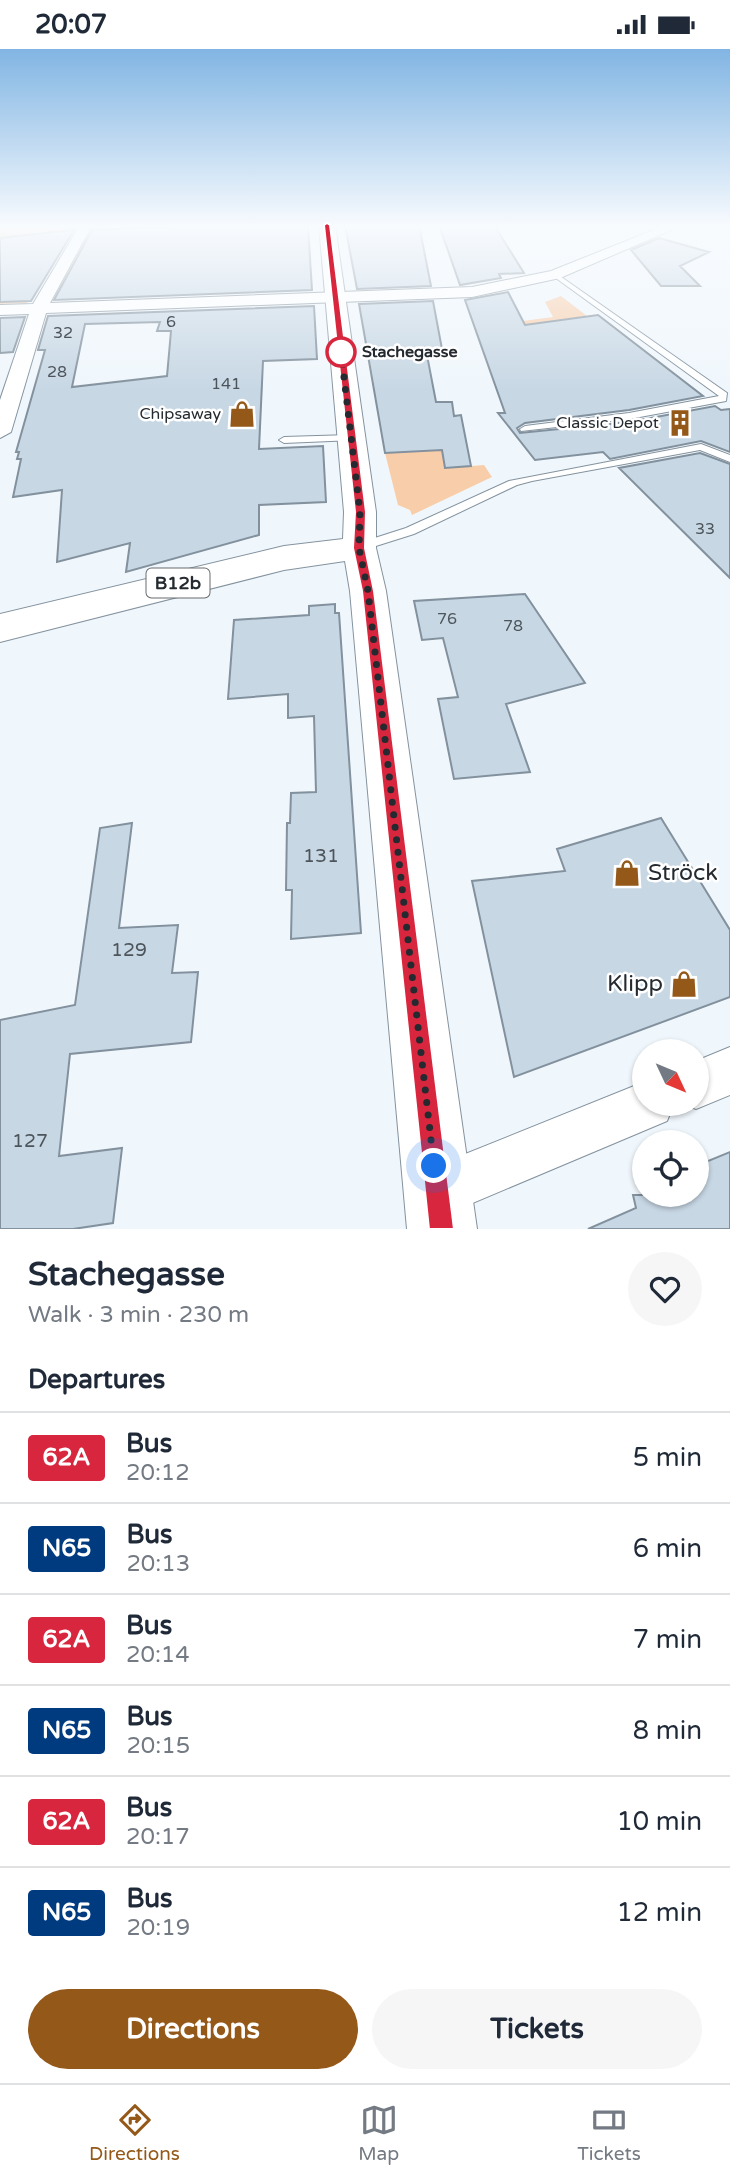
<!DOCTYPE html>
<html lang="en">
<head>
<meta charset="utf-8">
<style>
  :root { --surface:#fff; --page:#f6f6f7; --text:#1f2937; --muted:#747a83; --line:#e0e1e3; --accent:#945819 }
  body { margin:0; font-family:"Varela Round",sans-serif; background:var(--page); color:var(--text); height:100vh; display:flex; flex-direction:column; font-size:26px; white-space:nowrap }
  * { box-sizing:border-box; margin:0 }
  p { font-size:23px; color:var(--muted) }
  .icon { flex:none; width:38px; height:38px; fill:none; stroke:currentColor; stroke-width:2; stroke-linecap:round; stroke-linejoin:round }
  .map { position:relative; height:1180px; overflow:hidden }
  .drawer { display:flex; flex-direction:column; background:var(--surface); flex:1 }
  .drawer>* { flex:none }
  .badge { padding:0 14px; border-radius:5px; font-size:24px; line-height:46px }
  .needle { width:46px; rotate:134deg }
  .fabs { position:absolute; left:632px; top:990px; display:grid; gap:14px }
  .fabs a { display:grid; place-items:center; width:77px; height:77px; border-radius:50%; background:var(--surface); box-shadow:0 2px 5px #0004; font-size:35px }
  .you { position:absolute; width:35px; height:35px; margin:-18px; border:5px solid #fff; border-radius:50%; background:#1a73e8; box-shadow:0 0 0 10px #1a73e833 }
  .map>.badge { position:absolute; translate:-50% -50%; box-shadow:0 0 0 4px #fff }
  h2 { padding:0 28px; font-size:26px; line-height:63px }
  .round { display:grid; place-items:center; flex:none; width:74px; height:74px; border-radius:37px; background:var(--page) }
  .summary { display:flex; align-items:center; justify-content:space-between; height:119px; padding:0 28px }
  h1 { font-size:33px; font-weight:800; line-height:52px }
  .action { display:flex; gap:14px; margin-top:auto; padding:14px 28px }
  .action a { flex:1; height:80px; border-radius:42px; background:var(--accent); color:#fff; font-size:28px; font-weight:800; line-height:80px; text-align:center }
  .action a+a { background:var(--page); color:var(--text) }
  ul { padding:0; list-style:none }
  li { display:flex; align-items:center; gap:21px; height:91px; padding:0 28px; border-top:2px solid var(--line) }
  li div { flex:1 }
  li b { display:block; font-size:26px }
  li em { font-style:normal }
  li .badge { min-width:77px; font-weight:700; text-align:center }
  .status { display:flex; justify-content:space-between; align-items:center; height:49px; padding:0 35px; background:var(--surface); direction:ltr }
  .status svg { height:19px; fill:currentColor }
  .tabs { display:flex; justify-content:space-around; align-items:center; height:98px; border-top:2px solid var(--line); background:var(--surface); font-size:19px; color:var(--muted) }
  .tabs a { display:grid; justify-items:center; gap:4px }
  .tabs .active { color:var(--accent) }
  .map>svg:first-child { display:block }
  .green { fill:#f8cda9 }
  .building { fill:#c7d7e4; stroke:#82919d; stroke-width:2; fill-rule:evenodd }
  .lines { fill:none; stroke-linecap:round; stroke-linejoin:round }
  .lane-casing { stroke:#84939f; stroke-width:2 }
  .street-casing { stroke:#84939f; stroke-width:2 }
  .primary-casing { stroke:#84939f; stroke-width:2 }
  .lane { fill:#fff; fill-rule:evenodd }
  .street { fill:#fff; fill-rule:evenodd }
  .primary { fill:#fff; fill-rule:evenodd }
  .line { fill:#d7263d; stroke:#fff; stroke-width:2 }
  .walk { stroke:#242a2f; stroke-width:7; stroke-dasharray:0 12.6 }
  .stop-dot { fill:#fff; stroke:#d7263d; stroke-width:3.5 }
  .labels { text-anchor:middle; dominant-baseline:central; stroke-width:5; stroke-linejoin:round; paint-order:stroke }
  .number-label { font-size:16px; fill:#4d555c }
  .far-stop-label { font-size:16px; font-weight:bold; fill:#242a2f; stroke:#fff; text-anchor:start }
  .far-poi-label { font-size:16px; fill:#242a2f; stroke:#fff; text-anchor:end }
  .shield { fill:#fff; stroke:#666a6d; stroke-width:2 }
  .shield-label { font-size:18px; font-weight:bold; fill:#242a2f }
  .near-number-label { font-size:19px; fill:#4d555c }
  .near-poi-label { font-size:23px; fill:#242a2f; stroke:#fff; text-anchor:start }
</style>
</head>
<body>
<div class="status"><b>20:07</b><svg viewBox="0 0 49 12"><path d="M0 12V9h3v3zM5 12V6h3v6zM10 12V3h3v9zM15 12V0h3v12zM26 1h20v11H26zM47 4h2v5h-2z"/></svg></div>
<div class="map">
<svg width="730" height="1180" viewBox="0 0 730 1180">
  <rect width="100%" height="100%" fill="#f0f7fc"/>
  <!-- green -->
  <path class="green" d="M0,176h74l1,4 -48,74 -27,1z
    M561,247l26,20 -62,9 -2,-4 30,-4 -8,-15z
    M442,401l3,18 39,-3 8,12 -80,38 -2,-5 -12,-5 -13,-52z"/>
  <!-- building -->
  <path class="building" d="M204,176l104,1 4,64 -258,10 38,-70z
    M345,176h74l12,61 -74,3z
    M439,176h55l30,48 -25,1 2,4 -41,7z
    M74,181l-43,71 -31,1v-64z
    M659,189l50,14 -29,14 20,20h-39l-30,-36z
    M508,243l17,33 73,-10 105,81 -74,14 -104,13 -8,5 3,5 109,-11 86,-16 6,4 9,-1v43l-29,-11 -91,18 -7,-7 -68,8 -37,-47h7l-40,-113z
    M433,252l9,48 -16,1 10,52h16l2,14 7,-1 10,51 -26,2 -3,-18 -57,3 -26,-149z
    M314,257l3,53 -54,2 -4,88 64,-3 3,56 -67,3v30l-133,37 4,-29 -73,19 5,-72 -49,7 8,-38h-4l2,-7h-3l29,-102h-7l10,-34zM160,273l-3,9h14l-4,45 -95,11 13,-63z
    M25,268l-12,35 -13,1v-35z
    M700,404l30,11v114l-111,-110z
    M525,545l60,89 -79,21 24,68 -76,7 -16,-80 20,-2 -15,-59 -21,2 -8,-39z
    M335,555v9h4l22,320 -70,6 1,-49h-6l1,-67h3l1,-30 25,-1 -2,-76 -26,2v-24l-60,5 6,-79 75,-5v-9z
    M661,769l69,112v67l-216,80 -42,-196 93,-10 -8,-22z
    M132,774l-13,105 59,-3 -6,48 26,-1 -7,70 -121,12 -11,102 63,-8 -9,75 -40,6h-73v-209l75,-15 25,-177z
    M730,1103v77h-142l48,-21 -3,-13h63v-29z"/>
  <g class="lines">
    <defs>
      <path id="lane" d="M553,225h4l170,119 -1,8 -97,18 -108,12 -1,-2 5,-3 104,-13 90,-17 -166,-120z
        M350,386l4,1v4l-70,3 -5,-3 5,-3z
        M701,395l29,11v7l-30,-12 -168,31 -15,4 -103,49 -54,17 -6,-4 2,-3 50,-16 103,-47z"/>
      <path id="street" d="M80,176h12l-42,78 422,-16 79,-16 115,-46h17l-123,53 -88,19 -426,16 -35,119 -11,6v-38l29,-86 -29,1v-10l33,-1z
        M730,998v48l-34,14 -12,-5h12v-43z
        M644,1033v22h30l-7,17 -230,97 -19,-7 -7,-19 7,-19z"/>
      <path id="primary" d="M319,176h16l41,287v36l10,43 91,638h-70l-57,-638 -5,-30 -61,9 -284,72v-28l284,-68 59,-7 1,-27z"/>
    </defs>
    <!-- lane casing -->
    <use href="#lane" class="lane-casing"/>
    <!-- street casing -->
    <use href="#street" class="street-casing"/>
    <!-- primary casing -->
    <use href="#primary" class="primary-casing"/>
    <!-- lane -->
    <use href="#lane" class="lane"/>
    <!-- street -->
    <use href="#street" class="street"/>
    <!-- primary -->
    <use href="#primary" class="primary"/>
  </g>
  <!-- sky -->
  <linearGradient id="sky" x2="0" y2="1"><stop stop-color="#81b5e3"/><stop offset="0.52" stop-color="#f8fbfe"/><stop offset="1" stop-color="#f8fbfe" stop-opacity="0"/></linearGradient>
  <rect width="730" height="341" fill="url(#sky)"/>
  <!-- line -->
  <path class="line" d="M327,174l3,2 36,287 -1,36 9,43 80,638h-25l-67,-638 -9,-43 2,-36 -31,-287z"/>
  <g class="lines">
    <!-- walk -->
    <path class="walk" d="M341,303l19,160 -1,36 9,43 66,575"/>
  </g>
  <!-- icons -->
  <defs>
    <symbol id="shop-bare" viewBox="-9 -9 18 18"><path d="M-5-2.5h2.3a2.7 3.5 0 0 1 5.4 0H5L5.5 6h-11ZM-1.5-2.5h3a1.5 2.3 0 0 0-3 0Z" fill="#945819" stroke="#fff" stroke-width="2.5" paint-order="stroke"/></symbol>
    <symbol id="building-bare" viewBox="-9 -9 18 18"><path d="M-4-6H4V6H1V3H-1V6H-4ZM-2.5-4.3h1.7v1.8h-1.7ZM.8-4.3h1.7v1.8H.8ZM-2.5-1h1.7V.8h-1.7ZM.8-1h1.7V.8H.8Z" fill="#945819" stroke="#fff" stroke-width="2.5" paint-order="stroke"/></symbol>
  </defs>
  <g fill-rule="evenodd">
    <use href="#shop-bare" x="223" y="346" width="38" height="38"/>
    <use href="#building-bare" x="661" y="355" width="38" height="38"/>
    <use href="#shop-bare" x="608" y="805" width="38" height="38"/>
    <use href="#shop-bare" x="665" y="916" width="38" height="38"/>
  </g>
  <!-- markers -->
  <circle class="stop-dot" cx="341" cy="303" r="14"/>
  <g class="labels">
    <!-- number labels -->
    <g class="number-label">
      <text x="171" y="273">6</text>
      <text x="63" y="284">32</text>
      <text x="57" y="323">28</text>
      <text x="226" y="335">141</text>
      <text x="705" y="480">33</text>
      <text x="447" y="570">76</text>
      <text x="513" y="577">78</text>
    </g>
    <!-- far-stop labels -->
    <g class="far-stop-label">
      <text x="362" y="303">Stachegasse</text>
    </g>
    <!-- far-poi labels -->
    <g class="far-poi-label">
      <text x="221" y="365">Chipsaway</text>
      <text x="659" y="374">Classic Depot</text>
    </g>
    <!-- shield labels -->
    <rect class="shield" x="146.5" y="519.5" width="63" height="29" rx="5"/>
    <g class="shield-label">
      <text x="178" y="534">B12b</text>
    </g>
    <!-- near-number labels -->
    <g class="near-number-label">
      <text x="321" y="807">131</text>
      <text x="129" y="901">129</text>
      <text x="30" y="1092">127</text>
    </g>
    <!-- near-poi labels -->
    <g class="near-poi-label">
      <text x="648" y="824">Ströck</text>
      <text x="663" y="935" text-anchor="end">Klipp</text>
    </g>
  </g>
</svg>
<div class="fabs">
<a><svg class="needle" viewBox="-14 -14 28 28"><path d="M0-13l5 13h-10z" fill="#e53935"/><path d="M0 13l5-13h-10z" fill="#747a83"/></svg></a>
<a><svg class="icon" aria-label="locate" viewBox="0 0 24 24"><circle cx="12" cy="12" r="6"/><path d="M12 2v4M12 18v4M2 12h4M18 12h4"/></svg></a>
</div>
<div class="you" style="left:434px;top:1117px"></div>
</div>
<section class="drawer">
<div class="summary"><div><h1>Stachegasse</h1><p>Walk · 3 min · 230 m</p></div><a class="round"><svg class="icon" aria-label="heart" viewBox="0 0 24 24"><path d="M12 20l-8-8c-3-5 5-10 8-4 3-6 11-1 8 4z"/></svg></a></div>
<h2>Departures</h2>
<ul>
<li><span class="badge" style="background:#d7263d;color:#fff">62A</span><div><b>Bus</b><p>20:12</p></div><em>5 min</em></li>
<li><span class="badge" style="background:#003b80;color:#fff">N65</span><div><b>Bus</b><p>20:13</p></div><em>6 min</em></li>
<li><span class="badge" style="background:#d7263d;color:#fff">62A</span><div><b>Bus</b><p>20:14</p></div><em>7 min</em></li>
<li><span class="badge" style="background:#003b80;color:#fff">N65</span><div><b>Bus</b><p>20:15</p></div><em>8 min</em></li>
<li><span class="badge" style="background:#d7263d;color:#fff">62A</span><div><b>Bus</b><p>20:17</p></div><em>10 min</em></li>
<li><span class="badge" style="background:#003b80;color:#fff">N65</span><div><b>Bus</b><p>20:19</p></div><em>12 min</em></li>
</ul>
<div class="action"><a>Directions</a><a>Tickets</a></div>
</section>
<nav class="tabs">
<a class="active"><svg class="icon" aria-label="directions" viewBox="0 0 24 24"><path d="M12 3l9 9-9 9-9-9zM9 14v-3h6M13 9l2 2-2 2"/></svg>Directions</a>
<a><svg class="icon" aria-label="map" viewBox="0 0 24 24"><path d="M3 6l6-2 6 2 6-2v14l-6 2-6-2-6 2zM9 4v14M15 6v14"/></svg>Map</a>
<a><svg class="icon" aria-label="tickets" viewBox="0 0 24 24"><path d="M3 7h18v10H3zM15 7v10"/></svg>Tickets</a>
</nav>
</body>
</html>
